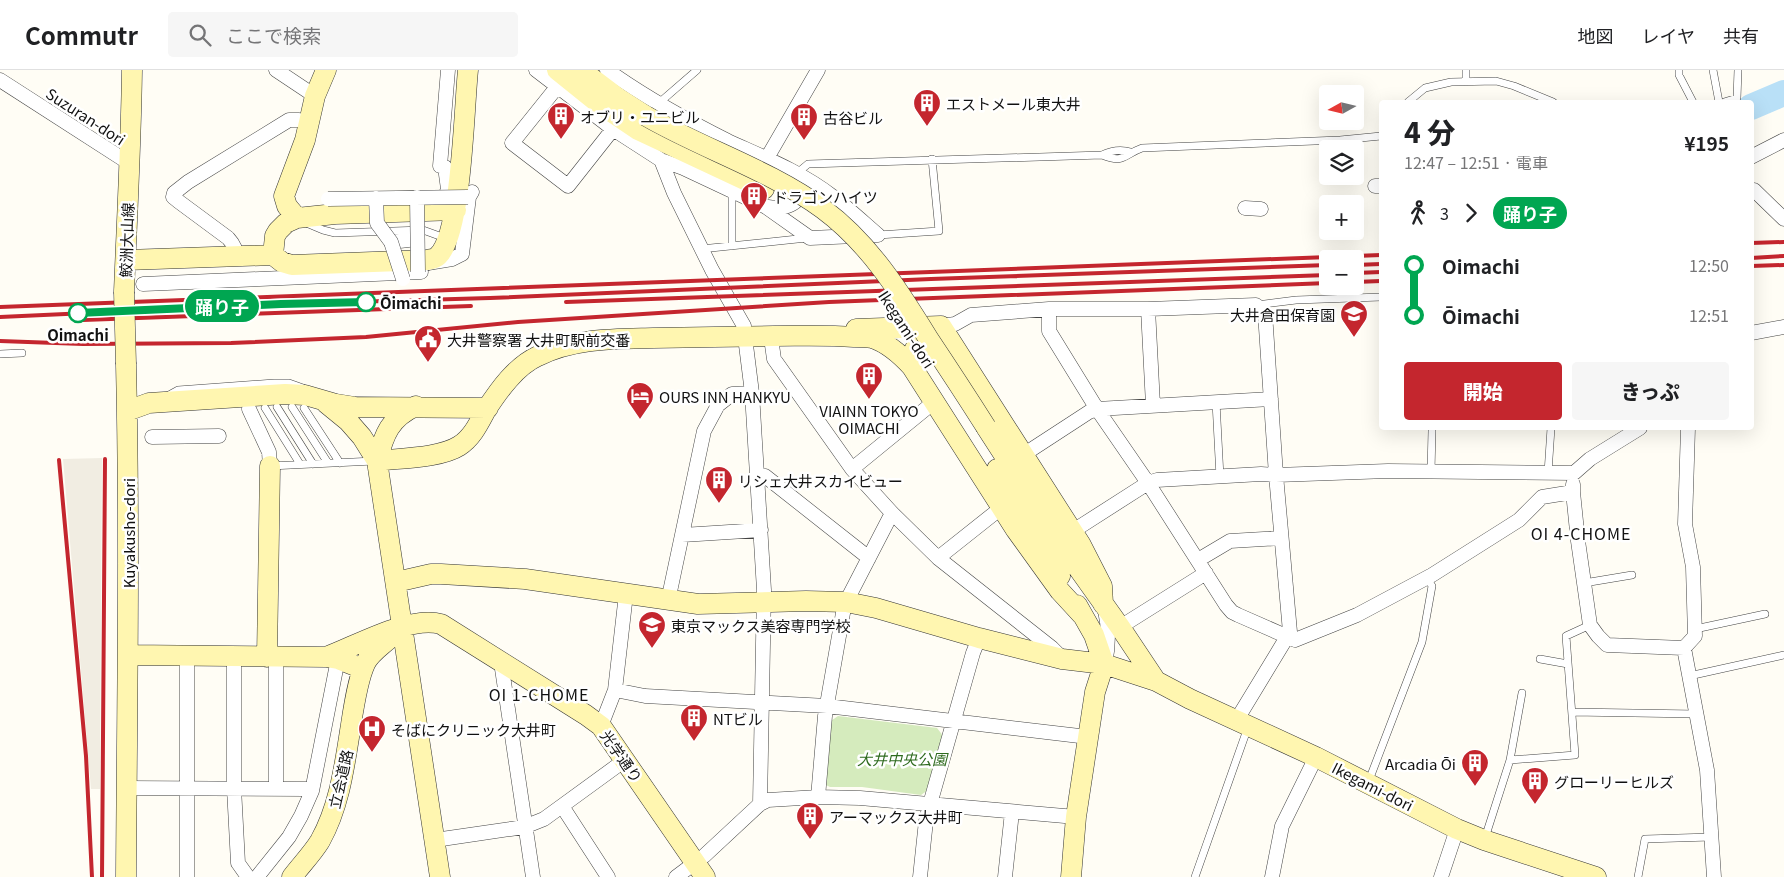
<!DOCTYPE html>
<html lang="ja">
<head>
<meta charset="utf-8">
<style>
  :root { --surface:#fff; --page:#f6f6f6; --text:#202124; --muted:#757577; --line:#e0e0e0; --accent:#c4262e }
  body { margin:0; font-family:Georgia,"Noto Sans JP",serif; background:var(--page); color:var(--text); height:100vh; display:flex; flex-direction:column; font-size:19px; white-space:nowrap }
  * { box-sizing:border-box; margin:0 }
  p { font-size:16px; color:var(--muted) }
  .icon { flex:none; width:28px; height:28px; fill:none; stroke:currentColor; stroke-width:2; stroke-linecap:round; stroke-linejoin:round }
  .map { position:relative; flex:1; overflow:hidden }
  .sheet { position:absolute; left:1379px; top:30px; width:375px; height:330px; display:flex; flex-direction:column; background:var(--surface); border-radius:5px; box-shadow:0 5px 20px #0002 }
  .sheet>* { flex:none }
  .badge { padding:0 10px; border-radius:16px; font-size:18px; line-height:32px }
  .needle { width:32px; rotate:262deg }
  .controls { position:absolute; left:1319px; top:15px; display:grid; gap:10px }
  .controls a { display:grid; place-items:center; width:45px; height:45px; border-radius:5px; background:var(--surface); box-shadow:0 5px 20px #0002; font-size:25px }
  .map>.badge { position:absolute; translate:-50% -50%; box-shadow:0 0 0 2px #fff }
  .legs { display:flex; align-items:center; gap:8px; height:55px; padding:0 25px; font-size:16px }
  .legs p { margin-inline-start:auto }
  .head { display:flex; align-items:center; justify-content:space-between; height:85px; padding:0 25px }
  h1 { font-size:28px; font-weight:800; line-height:38px }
  .primary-button { display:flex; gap:10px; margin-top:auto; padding:10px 25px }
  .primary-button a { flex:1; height:58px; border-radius:5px; background:var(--accent); color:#fff; font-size:20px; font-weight:800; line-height:58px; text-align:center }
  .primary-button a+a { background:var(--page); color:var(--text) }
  ul { padding:0 25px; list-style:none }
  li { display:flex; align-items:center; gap:18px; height:50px; font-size:19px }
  li i { display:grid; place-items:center; width:8px; height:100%; margin:0 6px; background:currentColor }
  li i::after { content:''; width:12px; height:12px; margin:-6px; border:4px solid; border-radius:50%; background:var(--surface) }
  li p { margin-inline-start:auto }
  li:first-child i { background:linear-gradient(#0000 50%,currentColor 0) }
  li:last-child i { background:linear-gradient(currentColor 50%,#0000 0) }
  header { display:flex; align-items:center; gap:30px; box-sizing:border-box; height:70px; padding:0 25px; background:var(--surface); border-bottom:1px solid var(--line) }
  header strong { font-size:24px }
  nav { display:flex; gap:28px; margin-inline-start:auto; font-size:18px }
  .search { width:350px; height:45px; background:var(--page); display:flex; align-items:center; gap:12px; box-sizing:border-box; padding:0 18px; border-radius:5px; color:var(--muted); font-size:19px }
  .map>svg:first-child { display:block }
  .green { fill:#d5ebbd }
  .plaza { fill:#f1ede2 }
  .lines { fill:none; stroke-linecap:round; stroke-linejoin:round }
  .river { stroke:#b9e0f7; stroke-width:26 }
  .lane-casing { stroke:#444; stroke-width:8 }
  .street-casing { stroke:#444; stroke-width:15 }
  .secondary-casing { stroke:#333; stroke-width:21 }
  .lane { stroke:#fff; stroke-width:7 }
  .street { stroke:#fff; stroke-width:14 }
  .secondary { stroke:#fff6b0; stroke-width:20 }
  .rail { stroke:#c4262e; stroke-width:4 }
  .street-bridge-casing { stroke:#444; stroke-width:15; stroke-linecap:butt }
  .secondary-bridge-casing { stroke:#333; stroke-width:21; stroke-linecap:butt }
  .street-bridge { stroke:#fff; stroke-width:14 }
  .secondary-bridge { stroke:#fff6b0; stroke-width:20 }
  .line-1-casing { stroke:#fff; stroke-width:11 }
  .line-1 { stroke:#00a651; stroke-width:8 }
  .stop-1-dot { fill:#fff; stroke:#00a651; stroke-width:2.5 }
  .labels { text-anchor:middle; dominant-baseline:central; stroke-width:5; stroke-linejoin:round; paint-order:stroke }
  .poi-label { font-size:15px; fill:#111; stroke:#fff; text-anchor:start }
  .street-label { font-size:15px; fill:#111; stroke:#fff }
  .stop-label { font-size:15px; font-weight:bold; fill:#111; stroke:#fff; text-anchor:start }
  .park-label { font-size:15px; font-style:italic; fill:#2f6b1f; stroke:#fff }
  .neighbourhood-label { font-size:16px; letter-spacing:1px; fill:#111; stroke:#fff }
</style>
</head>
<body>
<header>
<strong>Commutr</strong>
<div class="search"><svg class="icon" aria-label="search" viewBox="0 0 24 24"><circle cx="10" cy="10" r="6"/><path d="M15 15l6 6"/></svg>ここで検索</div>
<nav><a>地図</a><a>レイヤ</a><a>共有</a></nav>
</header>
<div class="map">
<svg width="1784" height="807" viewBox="0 0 1784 807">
  <rect width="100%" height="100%" fill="#fffdf5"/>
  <!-- green -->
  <path class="green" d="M838,646l99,12 7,9 -16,53 -7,5 -59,-8h-32l-6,-3 4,-61z"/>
  <!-- plaza -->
  <path class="plaza" d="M102,388l-2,331h-9l-28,-330z"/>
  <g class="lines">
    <!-- river -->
    <path class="river" d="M1751,37l33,-14"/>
    <defs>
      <path id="lane" d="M1679,0v5l14,27
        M1713,0l6,32
        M1466,12v-12
        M1408,32l17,-14 26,-6 45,-1 18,5 39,16
        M1724,32l13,-4 1,-28
        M659,33l38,-33
        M1131,82c-10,-3 -19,-2 -29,3 22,9 21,0 40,-7l198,-8 41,-4
        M796,104l12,-10 294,-9
        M304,152l19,8 12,3 88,-3 22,8
        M878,165l61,-4 -7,-72
        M732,176v-54
        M701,179l106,-11
        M1257,235l39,-5 85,-3
        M0,284l22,-1
        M169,325l9,-5 96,-7h15l14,5
        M1216,332l4,75
        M277,337l36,57
        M292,337l36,56
        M265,338l35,56
        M304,338l36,55
        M270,396l104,-5
        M1431,401l1,-40
        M1548,403l3,-45
        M1584,513l48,-8
        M1695,559l70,-15
        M1540,589l28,5
        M1689,606l95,-21
        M1572,642l124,2
        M1510,690l12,-67
        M1368,713l54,-141 10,-56 -5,-8
        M1485,768l25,-78 65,-5 -9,-119 24,-11
        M1195,807l53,-150
        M1638,807l7,-38 66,-2"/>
      <path id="street" d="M276,0l39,26
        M536,0l77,59 48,31 22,8 83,39 44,31 68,-3
        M607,0c38,27 79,50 121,71 35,16 73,31 104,55 16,12 31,26 46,39
        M0,10l129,83
        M557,17l-45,56 56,43 45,-57
        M1751,87l33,-17
        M767,88l51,-88
        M661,90l13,33 38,77 32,56
        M1375,116h6
        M1754,120l30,29
        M445,127l3,-8 -3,-22 -5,-1 8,-96
        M768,137c15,2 34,-1 32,-20
        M1245,138l16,1
        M391,172l26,-3
        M239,186l-7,-13 -4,-5 -50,-37 -5,-4 1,-4 14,-11 101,-62h10l10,2
        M428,193l24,-4 10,-5 7,-57 3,-5
        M143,214l278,-12
        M1049,239v22l48,78 51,74 78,122 6,7 6,3 57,25 62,-25 75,-40 87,-55 23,-23 31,-5
        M1148,239l5,96
        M941,256l14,-2 16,-9 78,-6h99l108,-4 9,8 11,162 14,157 -54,89
        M1751,263l33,-6
        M776,266l-4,9 2,14 78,110 40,44 46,45 114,90 10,10
        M745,267l7,56 12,197 -4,214
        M249,339l20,43 1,14
        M1688,358l-3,96 8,43 2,69 -11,12 23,122 7,107
        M152,367l67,-1
        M1023,385l66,-43 8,-3 174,-10
        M852,399l82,-67
        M757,405l8,1 104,82
        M1573,414v8l5,49 12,84 8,11 9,9 77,3
        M1073,461l75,-48 9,-3 104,-6 15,1 112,-4 186,2 16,-14 50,-31
        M682,465l79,-5
        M938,488l63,-50
        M1198,490l32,-19 51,-3
        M668,531l36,-170 14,-26 14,-11 20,-1
        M1120,557l86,-54
        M234,586v132l4,75 10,14
        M276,587v132
        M501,592l32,215
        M1105,593c4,-18 4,-35 0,-53
        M615,620l30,6 182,10 261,31
        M601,656l14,-36 11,-96
        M126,718l180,1 6,2
        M818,727l7,-81 18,-103 3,-11 46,-89
        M562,736l46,71
        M435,770l89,-13 20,-8 81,-59
        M187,807v-222
        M257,807l32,-40 12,-21 11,-25 26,-132
        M676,807l28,-21 56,-52 8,-4 50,-3 42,1 216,19
        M920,807l6,-56 4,-17 43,-151 6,-15
        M1005,807l7,-65
        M1272,807l10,-51 34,-69
        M1441,807l16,-48"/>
      <path id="secondary" d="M557,0l41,33 40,27 126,59
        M581,0l37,28 28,18
        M297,148l-10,-12 -3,-10 21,-56 10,-44 11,-26
        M273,185l2,-19 3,-5 8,-8 11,-5 38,-4 121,-4
        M126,190l147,-5 9,7 10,3 135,-5c4,-1 8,-1 11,-4 24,-23 26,-149 30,-186
        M124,222c3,-74 7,-148 8,-222
        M856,259l85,-3 140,219 21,41 1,18
        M912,297c-3,-19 12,-35 32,-29
        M326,333l22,18 14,16 15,24
        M416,336c-26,12 -32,28 -39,55l63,416
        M127,341l22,-8 136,-9 20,1 31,9 19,3 133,1
        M986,357l82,127 52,73 36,54
        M377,391c23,-3 63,-3 82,-15 13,-8 20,-23 27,-36 13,-20 30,-44 52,-54 36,-18 76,-17 115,-18 40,-1 81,-1 121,-2 27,0 53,-1 80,1 5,0 13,0 18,1 16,5 29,17 40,29l104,163 44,61 23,25
        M997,399l48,76 15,31
        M396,512l35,-8h10l84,5 173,25 108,-3 40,1 30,6 103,30 83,21 42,5 52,17 34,18 126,58 141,72 27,11 112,37
        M1077,535l17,30 10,29
        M128,585l198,2 12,2 25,10
        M267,587l3,-191
        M326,587c30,-11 84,-42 115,-33l145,91 15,11 104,151
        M126,807c1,-171 4,-342 0,-513
        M292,807c9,-12 20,-23 28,-36 19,-34 24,-72 30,-110 3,-19 7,-50 15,-67 5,-12 20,-20 29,-30
        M1071,807l5,-60 19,-125 9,-28"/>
    </defs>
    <!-- lane casing -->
    <use href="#lane" class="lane-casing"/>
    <!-- street casing -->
    <use href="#street" class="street-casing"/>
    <!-- secondary casing -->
    <use href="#secondary" class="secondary-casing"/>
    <!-- lane -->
    <use href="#lane" class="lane"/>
    <!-- street -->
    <use href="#street" class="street"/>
    <!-- secondary -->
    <use href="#secondary" class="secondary"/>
    <!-- rail -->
    <path class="rail" d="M1751,173l33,-1
      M1751,188l33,-2
      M1355,195l26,-1
      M1751,196l33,-1
      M1355,203l26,-1
      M1355,212l26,-1
      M566,232l762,-27
      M0,237l1381,-52
      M0,247l281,-13 209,-6 441,-19 397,-14
      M83,250l388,-14
      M0,271l83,3 148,-1 135,-6 152,-15 311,-20 499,-19
      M59,390l27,296 6,121
      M102,807l3,-418"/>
    <defs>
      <path id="street-bridge" d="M417,127l1,75
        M376,128l1,25 14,19 12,37
        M328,129l140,-2"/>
      <path id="secondary-bridge" d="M646,46c57,33 124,54 177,93 46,34 76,82 105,129 20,30 39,59 58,89
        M124,222l2,72"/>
    </defs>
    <!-- street-bridge casing -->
    <use href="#street-bridge" class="street-bridge-casing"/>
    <!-- secondary-bridge casing -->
    <use href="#secondary-bridge" class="secondary-bridge-casing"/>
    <!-- street-bridge -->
    <use href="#street-bridge" class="street-bridge"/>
    <!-- secondary-bridge -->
    <use href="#secondary-bridge" class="secondary-bridge"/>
  </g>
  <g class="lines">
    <defs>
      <path id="line-1" d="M78,243l203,-9 85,-2"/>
    </defs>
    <!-- line-1 casing -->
    <use href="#line-1" class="line-1-casing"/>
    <!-- line-1 -->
    <use href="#line-1" class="line-1"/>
  </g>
  <!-- icons -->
  <defs>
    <symbol id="building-pin" viewBox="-11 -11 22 30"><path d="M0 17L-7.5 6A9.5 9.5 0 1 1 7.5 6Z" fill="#c4262e" stroke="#fff"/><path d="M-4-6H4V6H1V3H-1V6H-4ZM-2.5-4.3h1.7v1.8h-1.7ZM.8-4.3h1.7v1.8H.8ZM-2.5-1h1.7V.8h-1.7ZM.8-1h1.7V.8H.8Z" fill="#fff"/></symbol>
    <symbol id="school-pin" viewBox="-11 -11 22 30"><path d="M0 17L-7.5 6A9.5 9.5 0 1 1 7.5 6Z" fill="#c4262e" stroke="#fff"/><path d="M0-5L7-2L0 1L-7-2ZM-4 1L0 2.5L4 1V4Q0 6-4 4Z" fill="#fff"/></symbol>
    <symbol id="civic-pin" viewBox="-11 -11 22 30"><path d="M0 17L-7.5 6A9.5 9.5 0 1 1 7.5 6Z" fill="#c4262e" stroke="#fff"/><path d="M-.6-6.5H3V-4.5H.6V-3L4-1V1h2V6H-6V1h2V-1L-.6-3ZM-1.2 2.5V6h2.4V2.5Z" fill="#fff"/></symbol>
    <symbol id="hotel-pin" viewBox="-11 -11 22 30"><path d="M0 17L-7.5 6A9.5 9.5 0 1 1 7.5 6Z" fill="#c4262e" stroke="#fff"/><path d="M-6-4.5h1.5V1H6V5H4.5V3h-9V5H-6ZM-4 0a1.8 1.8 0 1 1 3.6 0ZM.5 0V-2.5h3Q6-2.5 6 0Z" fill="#fff"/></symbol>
    <symbol id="university-pin" viewBox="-11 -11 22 30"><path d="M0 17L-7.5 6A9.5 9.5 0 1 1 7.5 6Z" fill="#c4262e" stroke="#fff"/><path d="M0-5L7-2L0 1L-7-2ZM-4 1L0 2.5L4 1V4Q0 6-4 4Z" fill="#fff"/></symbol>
    <symbol id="hospital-pin" viewBox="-11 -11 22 30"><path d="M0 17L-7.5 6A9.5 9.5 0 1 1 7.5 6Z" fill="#c4262e" stroke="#fff"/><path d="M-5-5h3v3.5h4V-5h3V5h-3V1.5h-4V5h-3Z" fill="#fff"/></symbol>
  </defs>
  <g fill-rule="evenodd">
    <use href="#building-pin" x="911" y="17" width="32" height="43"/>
    <use href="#building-pin" x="545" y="30" width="32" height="43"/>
    <use href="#building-pin" x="788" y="31" width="32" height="43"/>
    <use href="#building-pin" x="738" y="110" width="32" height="43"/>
    <use href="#school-pin" x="1338" y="228" width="32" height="43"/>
    <use href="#civic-pin" x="412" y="253" width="32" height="43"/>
    <use href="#building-pin" x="853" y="290" width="32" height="43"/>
    <use href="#hotel-pin" x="624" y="310" width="32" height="43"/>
    <use href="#building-pin" x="703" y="394" width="32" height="43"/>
    <use href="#university-pin" x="636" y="539" width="32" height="43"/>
    <use href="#building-pin" x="678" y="632" width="32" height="43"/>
    <use href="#hospital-pin" x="356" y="643" width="32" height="43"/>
    <use href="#building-pin" x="1459" y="677" width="32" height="43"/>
    <use href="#building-pin" x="1519" y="695" width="32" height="43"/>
    <use href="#building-pin" x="794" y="730" width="32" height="43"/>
  </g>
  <!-- markers -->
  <g class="stop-1-dot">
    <circle cx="366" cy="232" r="9"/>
    <circle cx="78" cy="243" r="9"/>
  </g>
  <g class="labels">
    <!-- poi labels -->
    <g class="poi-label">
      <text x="946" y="33">エストメール東大井</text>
      <text x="580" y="46">オブリ・ユニビル</text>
      <text x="823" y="47">古谷ビル</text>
      <text x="773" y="126">ドラゴンハイツ</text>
      <text x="1335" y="244" text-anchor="end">大井倉田保育園</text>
      <text x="447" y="269">大井警察署 大井町駅前交番</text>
      <text x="659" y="326">OURS INN HANKYU</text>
      <text x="869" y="340" text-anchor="middle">VIAINN TOKYO<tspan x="869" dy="17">OIMACHI</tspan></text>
      <text x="738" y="410">リシェ大井スカイビュー</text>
      <text x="671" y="555">東京マックス美容専門学校</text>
      <text x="713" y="648">NTビル</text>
      <text x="391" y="659">そばにクリニック大井町</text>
      <text x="1456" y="693" text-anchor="end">Arcadia Ōi</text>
      <text x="1554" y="711">グローリーヒルズ</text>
      <text x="829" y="746">アーマックス大井町</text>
    </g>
    <!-- street labels -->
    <g class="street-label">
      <text transform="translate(86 46) rotate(33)">Suzuran-dori</text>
      <text transform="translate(126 170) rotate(-88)">鮫洲大山線</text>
      <text transform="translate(907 259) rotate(57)">Ikegami-dori</text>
      <text transform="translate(128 463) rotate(-90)">Kuyakusho-dori</text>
      <text transform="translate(622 686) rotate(55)">光学通り</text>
      <text transform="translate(340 709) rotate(-77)">立会道路</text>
      <text transform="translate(1373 716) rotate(27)">Ikegami-dori</text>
    </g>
    <!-- stop labels -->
    <g class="stop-label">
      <text x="380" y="232">Ōimachi</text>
      <text x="78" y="264" text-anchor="middle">Oimachi</text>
    </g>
    <!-- park labels -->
    <g class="park-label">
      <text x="902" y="688">大井中央公園</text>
    </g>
    <!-- neighbourhood labels -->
    <g class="neighbourhood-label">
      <text x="1581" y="463">OI 4-CHOME</text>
      <text x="539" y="624">OI 1-CHOME</text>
    </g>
  </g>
</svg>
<div class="controls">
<a><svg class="needle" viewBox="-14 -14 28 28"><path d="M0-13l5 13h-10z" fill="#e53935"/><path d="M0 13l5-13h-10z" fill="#757577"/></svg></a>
<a><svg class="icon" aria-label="layers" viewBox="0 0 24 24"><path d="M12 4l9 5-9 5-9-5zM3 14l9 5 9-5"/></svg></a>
<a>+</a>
<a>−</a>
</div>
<b class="badge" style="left:222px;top:236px;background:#00a651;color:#fff">踊り子</b>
<section class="sheet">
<div class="head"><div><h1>4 分</h1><p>12:47 – 12:51 · 電車</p></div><b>¥195</b></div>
<div class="legs"><svg class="icon" aria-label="walk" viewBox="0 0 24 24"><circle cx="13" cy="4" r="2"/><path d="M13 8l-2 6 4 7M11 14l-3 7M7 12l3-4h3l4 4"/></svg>3<svg class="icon" aria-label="forward" viewBox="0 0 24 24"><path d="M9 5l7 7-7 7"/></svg><b class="badge" style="background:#00a651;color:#fff">踊り子</b></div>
<ul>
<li><i style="color:#00a651"></i><b>Oimachi</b><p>12:50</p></li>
<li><i style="color:#00a651"></i><b>Ōimachi</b><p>12:51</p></li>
</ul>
<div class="primary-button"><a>開始</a><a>きっぷ</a></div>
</section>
</div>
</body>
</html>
